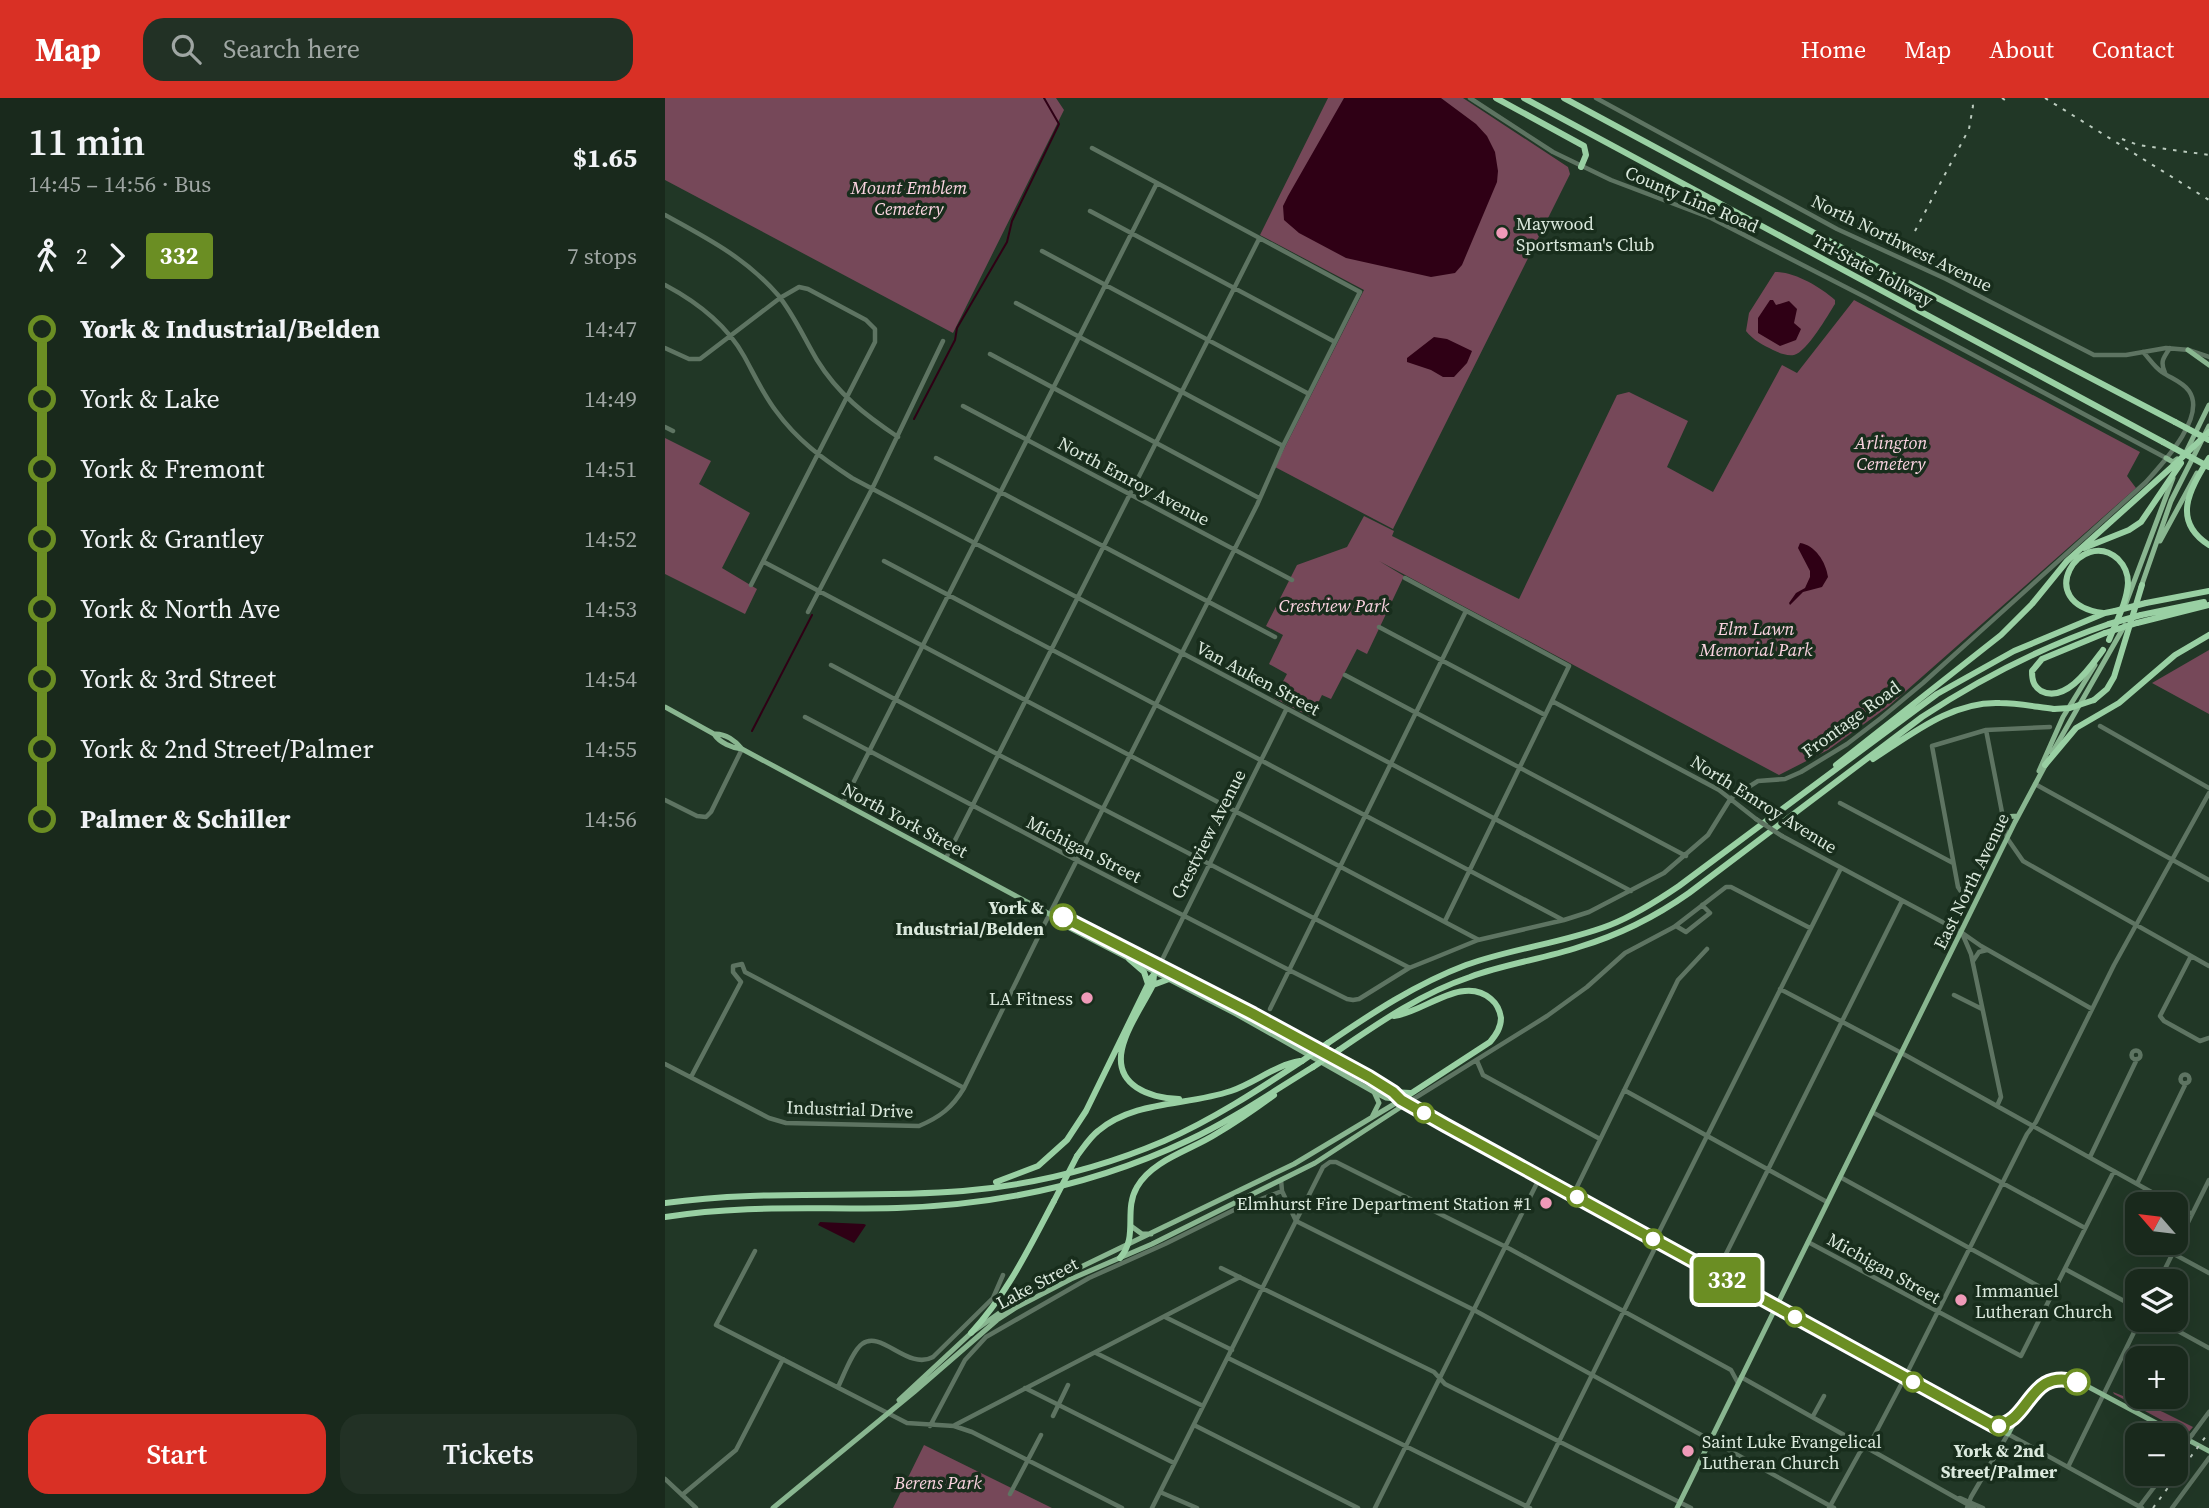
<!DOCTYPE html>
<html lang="en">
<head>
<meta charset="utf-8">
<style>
  :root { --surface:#19291c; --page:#223125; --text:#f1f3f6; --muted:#9fa6a3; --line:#37453b; --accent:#d93025 }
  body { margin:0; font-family:"Source Serif 4",serif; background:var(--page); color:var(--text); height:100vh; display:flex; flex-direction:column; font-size:26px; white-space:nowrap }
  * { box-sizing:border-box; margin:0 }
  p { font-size:23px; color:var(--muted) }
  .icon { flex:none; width:38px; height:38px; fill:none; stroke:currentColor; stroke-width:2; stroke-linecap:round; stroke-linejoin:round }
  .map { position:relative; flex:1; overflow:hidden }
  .details { display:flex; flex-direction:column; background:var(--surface); width:665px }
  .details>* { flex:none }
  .badge { padding:0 14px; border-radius:5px; font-size:24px; line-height:46px }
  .needle { width:46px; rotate:298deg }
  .fabs { position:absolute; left:1460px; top:1094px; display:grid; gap:14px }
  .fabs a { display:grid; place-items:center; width:63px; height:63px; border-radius:14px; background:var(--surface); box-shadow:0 7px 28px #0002,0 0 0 2px var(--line); font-size:35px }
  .map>.badge { position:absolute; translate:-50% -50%; box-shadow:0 0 0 4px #fff }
  .legs { display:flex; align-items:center; gap:10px; height:77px; padding:0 28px; font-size:23px }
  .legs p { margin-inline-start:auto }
  .overview { display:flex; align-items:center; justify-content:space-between; height:119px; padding:0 28px }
  h1 { font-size:38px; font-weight:600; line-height:52px }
  .action { display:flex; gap:14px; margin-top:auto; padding:14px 28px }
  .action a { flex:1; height:80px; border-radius:21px; background:var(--accent); color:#fff; font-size:28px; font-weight:600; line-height:80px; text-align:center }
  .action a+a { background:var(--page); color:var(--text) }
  ul { padding:0 28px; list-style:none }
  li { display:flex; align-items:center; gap:24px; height:70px; font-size:26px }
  li i { display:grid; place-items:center; width:10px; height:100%; margin:0 9px; background:currentColor }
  li i::after { content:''; width:18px; height:18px; margin:-9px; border:5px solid; border-radius:50%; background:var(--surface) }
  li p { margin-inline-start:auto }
  li:first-child i { background:linear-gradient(#0000 50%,currentColor 0) }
  li:last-child i { background:linear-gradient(currentColor 50%,#0000 0) }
  header { display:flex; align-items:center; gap:42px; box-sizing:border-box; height:98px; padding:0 35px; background:var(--accent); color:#fff }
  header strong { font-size:33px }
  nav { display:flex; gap:38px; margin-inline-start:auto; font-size:24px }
  .search { width:490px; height:63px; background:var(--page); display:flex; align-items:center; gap:18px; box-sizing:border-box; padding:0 24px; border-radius:21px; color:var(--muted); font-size:26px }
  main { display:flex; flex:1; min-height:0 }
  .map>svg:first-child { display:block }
  .green { fill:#764859 }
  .water { fill:#2f0015 }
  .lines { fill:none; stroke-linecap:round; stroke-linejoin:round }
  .stream { stroke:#2f0015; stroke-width:2 }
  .minor { stroke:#5e7462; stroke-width:4.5 }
  .major { stroke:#89b690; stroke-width:5 }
  .highway { stroke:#99d0a3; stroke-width:6 }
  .rail { stroke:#bbcbbe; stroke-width:2; stroke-dasharray:3.5 7; stroke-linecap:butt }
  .minor-bridge { stroke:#5e7462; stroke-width:4.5 }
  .highway-bridge { stroke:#99d0a3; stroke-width:6 }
  .line-1-casing { stroke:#fff; stroke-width:16 }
  .line-1 { stroke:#6b8e23; stroke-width:10 }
  .poi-dot { fill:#ef9ab8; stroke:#182d1c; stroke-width:2.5 }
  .stop-1-dot { fill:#fff; stroke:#6b8e23; stroke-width:3.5 }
  .labels { text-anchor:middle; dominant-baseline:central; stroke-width:7; stroke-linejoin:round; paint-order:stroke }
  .park-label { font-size:18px; font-style:italic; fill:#fbd4e1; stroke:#182d1c }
  .street-label { font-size:18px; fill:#dbe9dd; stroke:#182d1c }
  .poi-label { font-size:18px; fill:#dbe9dd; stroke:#182d1c; text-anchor:start }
  .stop-label { font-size:18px; font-weight:bold; fill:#dbe9dd; stroke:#182d1c; text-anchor:end }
</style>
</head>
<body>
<header>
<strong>Map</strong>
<div class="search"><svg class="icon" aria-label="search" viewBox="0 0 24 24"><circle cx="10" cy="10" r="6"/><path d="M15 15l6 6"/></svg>Search here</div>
<nav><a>Home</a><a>Map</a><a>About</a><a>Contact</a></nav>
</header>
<main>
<section class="details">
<div class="overview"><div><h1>11 min</h1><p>14:45 – 14:56 · Bus</p></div><b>$1.65</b></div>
<div class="legs"><svg class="icon" aria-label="walk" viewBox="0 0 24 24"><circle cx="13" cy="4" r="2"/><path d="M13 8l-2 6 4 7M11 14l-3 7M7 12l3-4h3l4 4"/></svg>2<svg class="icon" aria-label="forward" viewBox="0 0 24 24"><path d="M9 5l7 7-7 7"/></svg><b class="badge" style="background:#6b8e23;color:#fff">332</b><p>7 stops</p></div>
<ul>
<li><i style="color:#6b8e23"></i><b>York &amp; Industrial/Belden</b><p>14:47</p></li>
<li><i style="color:#6b8e23"></i><span>York &amp; Lake</span><p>14:49</p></li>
<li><i style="color:#6b8e23"></i><span>York &amp; Fremont</span><p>14:51</p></li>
<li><i style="color:#6b8e23"></i><span>York &amp; Grantley</span><p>14:52</p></li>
<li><i style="color:#6b8e23"></i><span>York &amp; North Ave</span><p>14:53</p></li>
<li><i style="color:#6b8e23"></i><span>York &amp; 3rd Street</span><p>14:54</p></li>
<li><i style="color:#6b8e23"></i><span>York &amp; 2nd Street/Palmer</span><p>14:55</p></li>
<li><i style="color:#6b8e23"></i><b>Palmer &amp; Schiller</b><p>14:56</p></li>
</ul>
<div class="action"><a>Start</a><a>Tickets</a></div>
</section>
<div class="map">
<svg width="1544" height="1410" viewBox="0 0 1544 1410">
  <rect width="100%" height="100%" fill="#213726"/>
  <!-- green -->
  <path class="green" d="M0,0h391l8,12 -111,223 -288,-153z
    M663,0h135l105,69 2,7 -177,355 -118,-62 89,-177 -104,-55z
    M1110,174c20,0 45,15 60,28v4c-7,11 -28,48 -41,51 -8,1 -15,-2 -21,-5 -10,-5 -20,-10 -27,-19l3,-18z
    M1189,202l286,152 -13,24 9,12 -247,218 -61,44 -49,25 -400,-214 25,15 -37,78 -10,-5 -26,50 -9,-4 -11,22 -37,-19 13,-24 -18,-10 14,-29 -17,-9 31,-61 50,-18 17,-31 30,15 -2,5 127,63 98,-204 12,-3 59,29 -21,46 46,25 69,-127 15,8z
    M0,340l46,23 -12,23 51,29 -28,55 35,21 -12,25 -80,-40z
    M1544,552v64l-57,-31z
    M1448,1294l50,20 30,15 -6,7 -73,-40z
    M259,1347l128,63h-159z"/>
  <!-- water -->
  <path class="water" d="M679,0h97l35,26 11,12 8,16 3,19 -1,11 -35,83 -7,8 -24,4 -85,-19 -47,-25 -15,-13 -1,-14 5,-10z
    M1105,202h3l3,5 13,-4 8,8 -3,14 7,6 -5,11 -16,6 -22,-13v-15z
    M769,239l13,2 25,12 -5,12 -13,14h-11l-12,-7 -24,-8v-4z
    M1135,445c15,2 26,19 28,34l-6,10 -19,5 -13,13 -1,-2 7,-10 9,-5 5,-11v-6l-12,-23z
    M155,1124l44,2 2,1 -12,18 -36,-18z"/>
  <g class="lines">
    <!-- stream -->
    <path class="stream" d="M249,321l41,-79 2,-12 50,-86 5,-21 47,-97 -15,-26
      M87,633l60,-116"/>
    <!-- minor -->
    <path class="minor" d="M805,0l83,54 58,28 100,38 154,79 301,161
      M931,0l241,131 109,50 148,76h32l40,-7 23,2 20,7
      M425,113l245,131
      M0,117c42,23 81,43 113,80 16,20 26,43 39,65 21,34 48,55 81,77
      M377,153l267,143
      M0,187c32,17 61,39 79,71 10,18 19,38 32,55 21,29 47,48 76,67l779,413
      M351,205l267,143
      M0,250l24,11h11l80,-61 19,-11 9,2 58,31 9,9v13l-124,243
      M325,256l269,144
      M1500,275c-5,-11 -2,-15 5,-25
      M298,308l329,174
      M0,329l8,4
      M271,360l339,179
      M219,463l679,359
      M99,464l713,377
      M740,480l164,88 -124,255
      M143,514l64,-123 71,-148
      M714,529l166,88
      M166,567l168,90 409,212
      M680,577l341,181
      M887,603l167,89 37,29
      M140,619l273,144 211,109 58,29 6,1 6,-1 50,-31 25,-10 44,-18 86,-20 25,-8 75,-39 44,-38 23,-37 27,-17 27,-2 16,-7 46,-28 34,-26 42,-35 223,-201c16,-18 61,-65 43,-91 -6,-9 -19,-13 -27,-19 -8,-5 -13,-14 -19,-20
      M1435,628l109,62
      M1321,632l21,108 16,23 186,105
      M1370,686l174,96
      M0,702l32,16 9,1 5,-5 31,-63
      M178,705l314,-620
      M1175,705l113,60
      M1117,738l179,96 20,14 111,63
      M281,760l313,-619
      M1299,798l-6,-9 -26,-141 54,-16 64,-3
      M1011,828l10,6 24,-19 -8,-8
      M1297,835l9,21 30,143 -4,9
      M1526,858l-31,60 4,5 36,20 9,-3
      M1308,863l6,-9 8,-2
      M491,874l130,-262
      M1115,891l127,67 266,148
      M1289,897l28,14
      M605,911l196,-398
      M1466.5 957a4.5 4.5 0 1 1 9 0a4.5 4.5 0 1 1-9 0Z
      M812,963l6,14 117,64
      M0,966l104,54 17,5 133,3c21,-9 33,-18 45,-38l81,-165 212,-418 26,-59 77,-154 -268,-144
      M1515.5 981a4.5 4.5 0 1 1 9 0a4.5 4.5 0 1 1-9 0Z
      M26,979l50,-95 -8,-10v-6l9,-2 3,8 219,116
      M959,992l203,112
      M742,1005l140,-87 40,-29 38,-34 49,-26 52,-40h5l79,41
      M1207,1014l213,116
      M1425,1059l47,-98
      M1175,1079l213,117
      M616,1082l1,11 14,30 178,89 360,198
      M1472,1086l49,-101
      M908,1097l105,-215 29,-31
      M1510,1107l17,9
      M990,1142l186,-372
      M1143,1144l213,114 93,-185
      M90,1153l-39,74 191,98 47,3 18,6 150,76
      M1507,1155l37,20
      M556,1170l213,104 11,12 246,124
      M1400,1171l72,39
      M1051,1176l186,-373
      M1494,1183l50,-101
      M500,1219l67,33
      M1493,1222l51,28
      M431,1255l107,53
      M563,1260l302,150
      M1076,1279l233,131
      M173,1289c5,-10 15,-37 24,-43 19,-15 46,27 71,13l60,-59 10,-23
      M360,1290l149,75
      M388,1318l15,-31
      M1148,1318l11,-20
      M290,1327l285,-148
      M529,1327l164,83
      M265,1328l35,-66 21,-23 103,-59 76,-34 75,-37 42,-16
      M1527,1337l17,-23
      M1510,1360l9,-12
      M1403,1369l72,-147
      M0,1381l31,29
      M495,1394l37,16
      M345,1396l31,-59
      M17,1397l54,-45 47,-91
      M1295,1400l23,10
      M1474,1409l25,-33
      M487,1410l171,-341 7,-5h6l174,87 221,121 7,13
      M710,1410l165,-331
      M861,1410l132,-266
      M1164,1410l31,-56 14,-16 31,-59 122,-243 9,-12 78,-157 95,-172
      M1302,1410l4,-11 37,-63 134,74
      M1507,1410l37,-50"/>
    <!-- major -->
    <path class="major" d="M1523,252l21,15
      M1520,356l24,-49
      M1501,360l7,4 4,-3
      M1495,443l37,-68
      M1476,489l30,-86 38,-75
      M1461,505l47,-125
      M0,609l49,27c6,9 18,14 28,15l313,168 5,6 176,91 138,78 12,6 15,2
      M49,636c11,-1 22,7 28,15
      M1387,655l73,-128
      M1374,673l24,-54 32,-52
      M1338,719l14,-1
      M390,819h8l190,97 116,63 24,15 8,8 44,25 563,309c18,-32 31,-68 75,-50l126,67
      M707,1019l7,-14 -5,-11
      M466,1128l11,8h9
      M234,1302l72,-67 58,-41 265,-128 107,-64
      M1331,1328h7l12,-9
      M108,1410l141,-116 83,-72 20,-13 54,-28 81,-35 163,-81 92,-60
      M1012,1410l338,-686 32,-60"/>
    <!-- highway -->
    <path class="highway" d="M831,0l88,48 2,9 -5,12
      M859,0l639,344
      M899,0l310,167 301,157
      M1544,360c-18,30 -39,62 0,87
      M1419,450l45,-18 12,-8 40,-59
      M1481,505l63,-12
      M1438,515c-72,-10 -22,-87 15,-54 6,6 10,15 10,24 -1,19 -12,39 -19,57
      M1476,517l63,-13
      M1472,525l72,-18
      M1438,552c-12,16 -37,54 -62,41 -8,-5 -9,-12 -9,-20l10,-12 63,-26
      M1429,602l13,-11 7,-12 28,-92
      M1208,661c39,-25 79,-58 127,-56 18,0 37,4 54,6
      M1171,667l165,-130 31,-31 35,-43 107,-96
      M1380,667l31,-37 43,-25 56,-48 34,-20
      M464,861l15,13 4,12
      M489,877l-1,10c-10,20 -26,42 -31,64 -8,37 28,49 57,50
      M488,887l16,-6
      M729,918c29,-3 69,-42 97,-17 6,5 9,12 10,19 0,10 -5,17 -11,24l-89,58
      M663,945c44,-30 88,-59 138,-78 47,-17 98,-22 144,-40 25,-10 47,-24 69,-39l258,-192 77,-43 91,-38 10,-2
      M674,952c41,-28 83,-57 131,-73 35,-13 73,-18 109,-30 40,-12 76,-30 110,-54l233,-176c59,-39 120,-70 187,-93
      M728,994l17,1
      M412,1058c7,-9 13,-19 21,-25 37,-31 89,-25 133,-40 24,-8 44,-26 69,-30
      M331,1084l42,-16 29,-26 19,-29 65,-133 5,-6
      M0,1105c99,-14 198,-4 298,-12 68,-6 138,-23 201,-50 48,-21 94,-51 138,-80
      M0,1119c81,-13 152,-7 232,-9 101,-3 202,-25 292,-68 43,-20 83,-48 124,-73
      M455,1160c19,-22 3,-47 17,-71 15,-27 54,-37 79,-53 20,-12 39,-25 58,-39
      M306,1235c37,-40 58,-85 83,-132"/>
    <!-- rail -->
    <path class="rail" d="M1337,0l7,5
      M1380,0l164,102
      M1457,41l16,6 71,10
      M1250,133l54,-102 4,-23 -2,-8
      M1488,1410l56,-76"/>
    <!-- minor-bridge -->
    <path class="minor-bridge" d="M1091,721l26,17
      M1519,1348l8,-11"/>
    <!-- highway-bridge -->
    <path class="highway-bridge" d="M1510,324l34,18
      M1498,344l46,25
      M1509,367l35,-33
      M1450,513l31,-8
      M1444,526l32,-9
      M1440,535l32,-10
      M1389,611l16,-1 24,-8
      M637,963l26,-18
      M648,969l26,-17
      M389,1103l23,-45"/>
  </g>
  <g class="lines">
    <defs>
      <path id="line-1" d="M398,819l190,97 116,63 24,15 8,8 44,25 549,301c38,-3 33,-59 83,-44"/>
    </defs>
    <!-- line-1 casing -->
    <use href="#line-1" class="line-1-casing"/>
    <!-- line-1 -->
    <use href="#line-1" class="line-1"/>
  </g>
  <!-- markers -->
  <g class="poi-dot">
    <circle cx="837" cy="135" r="7"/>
    <circle cx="422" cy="900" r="7"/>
    <circle cx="881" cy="1105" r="7"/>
    <circle cx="1296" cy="1202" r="7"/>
    <circle cx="1023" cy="1353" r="7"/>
  </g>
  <g class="stop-1-dot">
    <circle cx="398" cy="819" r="12"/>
    <circle cx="759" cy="1015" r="9"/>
    <circle cx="912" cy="1099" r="9"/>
    <circle cx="988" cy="1141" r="9"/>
    <circle cx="1130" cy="1219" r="9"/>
    <circle cx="1248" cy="1284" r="9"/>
    <circle cx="1412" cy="1284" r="12"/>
    <circle cx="1334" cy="1328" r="9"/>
  </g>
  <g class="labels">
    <!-- park labels -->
    <g class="park-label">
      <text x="244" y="89">Mount Emblem<tspan x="244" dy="21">Cemetery</tspan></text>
      <text x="1226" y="344">Arlington<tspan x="1226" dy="21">Cemetery</tspan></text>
      <text x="669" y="507">Crestview Park</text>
      <text x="1091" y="530">Elm Lawn<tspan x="1091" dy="21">Memorial Park</tspan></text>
      <text x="273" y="1384">Berens Park</text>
    </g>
    <!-- street labels -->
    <g class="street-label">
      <text transform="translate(1027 101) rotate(23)">County Line Road</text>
      <text transform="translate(1237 145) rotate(26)">North Northwest Avenue</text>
      <text transform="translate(1208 172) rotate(28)">Tri-State Tollway</text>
      <text transform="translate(469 383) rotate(28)">North Emroy Avenue</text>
      <text transform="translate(593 580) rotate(28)">Van Auken Street</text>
      <text transform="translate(1186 621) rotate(-36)">Frontage Road</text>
      <text transform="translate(1099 706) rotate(32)">North Emroy Avenue</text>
      <text transform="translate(240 722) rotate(28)">North York Street</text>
      <text transform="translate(543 736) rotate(-63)">Crestview Avenue</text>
      <text transform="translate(419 751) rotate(27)">Michigan Street</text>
      <text transform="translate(1306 783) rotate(-64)">East North Avenue</text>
      <text transform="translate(185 1011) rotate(2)">Industrial Drive</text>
      <text transform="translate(1219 1170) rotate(29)">Michigan Street</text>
      <text transform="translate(372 1185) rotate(-28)">Lake Street</text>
    </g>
    <!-- poi labels -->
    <g class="poi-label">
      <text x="851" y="125">Maywood<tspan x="851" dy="21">Sportsman's Club</tspan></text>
      <text x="408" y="900" text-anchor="end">LA Fitness</text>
      <text x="867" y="1105" text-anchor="end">Elmhurst Fire Department Station #1</text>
      <text x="1310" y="1192">Immanuel<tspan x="1310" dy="21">Lutheran Church</tspan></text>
      <text x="1037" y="1343">Saint Luke Evangelical<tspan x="1037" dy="21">Lutheran Church</tspan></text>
    </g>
    <!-- stop labels -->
    <g class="stop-label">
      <text x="379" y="809">York &amp;<tspan x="379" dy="21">Industrial/Belden</tspan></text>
      <text x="1334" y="1352" text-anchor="middle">York &amp; 2nd<tspan x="1334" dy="21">Street/Palmer</tspan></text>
    </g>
  </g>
</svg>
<div class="fabs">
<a><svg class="needle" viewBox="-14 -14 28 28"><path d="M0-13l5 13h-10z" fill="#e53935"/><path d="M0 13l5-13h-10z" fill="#9fa6a3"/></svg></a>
<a><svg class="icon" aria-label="layers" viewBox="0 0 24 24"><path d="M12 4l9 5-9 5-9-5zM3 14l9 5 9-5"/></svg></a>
<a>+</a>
<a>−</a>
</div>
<b class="badge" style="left:1062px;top:1182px;background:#6b8e23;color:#fff">332</b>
</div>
</main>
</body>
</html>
